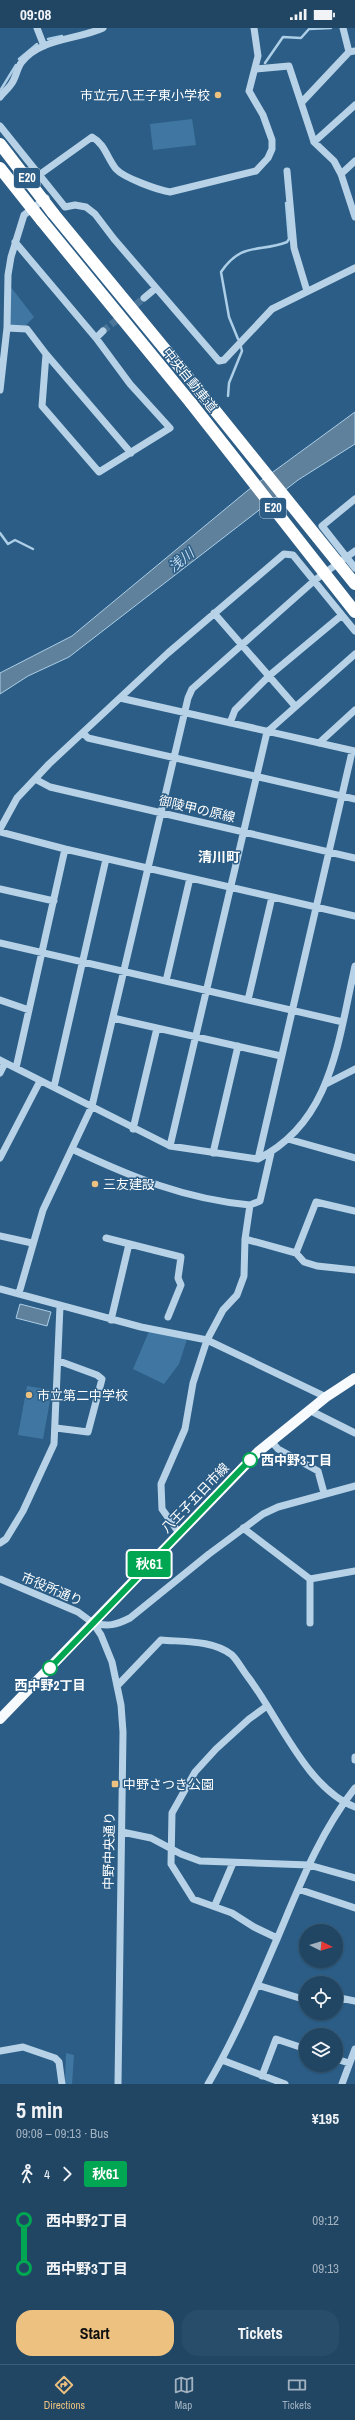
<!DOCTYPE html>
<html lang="en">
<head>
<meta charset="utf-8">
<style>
  :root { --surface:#204664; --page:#284d6a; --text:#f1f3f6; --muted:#a2b1bf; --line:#3d5e78; --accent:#edc17f }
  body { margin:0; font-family:"Archivo Narrow","Noto Sans JP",sans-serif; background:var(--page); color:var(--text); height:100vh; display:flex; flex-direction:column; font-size:15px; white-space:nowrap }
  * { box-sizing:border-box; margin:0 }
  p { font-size:13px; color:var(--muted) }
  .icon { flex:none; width:22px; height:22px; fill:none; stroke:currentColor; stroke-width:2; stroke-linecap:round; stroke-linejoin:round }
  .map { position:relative; height:2056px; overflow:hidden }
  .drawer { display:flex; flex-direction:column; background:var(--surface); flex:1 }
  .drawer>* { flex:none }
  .badge { padding:0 8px; border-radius:3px; font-size:14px; line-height:26px }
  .needle { width:26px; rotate:95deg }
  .controls { position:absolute; left:299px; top:1896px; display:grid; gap:8px }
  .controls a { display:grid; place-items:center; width:44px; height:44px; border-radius:50%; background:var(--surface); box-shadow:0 1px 3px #0004,0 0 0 1px var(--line); font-size:20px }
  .map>.badge { position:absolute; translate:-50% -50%; box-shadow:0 0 0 2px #fff }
  .legs { display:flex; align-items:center; gap:6px; height:44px; padding:0 16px; font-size:13px }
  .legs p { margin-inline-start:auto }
  .overview { display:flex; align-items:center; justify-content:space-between; height:68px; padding:0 16px }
  h1 { font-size:22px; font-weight:700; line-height:30px }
  .primary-button { display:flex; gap:8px; margin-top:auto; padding:8px 16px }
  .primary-button a { flex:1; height:46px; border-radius:16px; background:var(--accent); color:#111; font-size:16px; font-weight:700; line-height:46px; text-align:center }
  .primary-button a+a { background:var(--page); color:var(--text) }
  ul { padding:0 16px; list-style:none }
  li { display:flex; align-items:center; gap:14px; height:48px; font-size:15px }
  li i { display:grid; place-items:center; width:6px; height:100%; margin:0 5px; background:currentColor }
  li i::after { content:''; width:10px; height:10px; margin:-5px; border:3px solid; border-radius:50%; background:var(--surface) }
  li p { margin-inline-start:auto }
  li:first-child i { background:linear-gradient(#0000 50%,currentColor 0) }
  li:last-child i { background:linear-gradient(currentColor 50%,#0000 0) }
  .status { display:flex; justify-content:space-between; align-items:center; height:28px; padding:0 20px; background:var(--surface); direction:ltr }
  .status svg { height:11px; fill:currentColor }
  .tabs { display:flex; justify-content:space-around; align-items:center; height:56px; border-top:1px solid var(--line); background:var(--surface); font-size:11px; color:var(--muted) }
  .tabs a { display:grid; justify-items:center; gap:2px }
  .tabs .on { color:var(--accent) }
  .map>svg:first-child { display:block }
  .green { fill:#4077a2 }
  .water { fill:#5f819c; stroke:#accee7 }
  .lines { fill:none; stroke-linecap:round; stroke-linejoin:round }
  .stream { stroke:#accee7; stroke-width:2.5 }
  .minor-tunnel { stroke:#4b7598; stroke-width:7; stroke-dasharray:7 3.5; stroke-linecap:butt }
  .minor { stroke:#b7d2e7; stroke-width:7 }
  .major { stroke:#f8fbfe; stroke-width:10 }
  .highway { stroke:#fff; stroke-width:12 }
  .highway-bridge { stroke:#fff; stroke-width:12 }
  .line-1-casing { stroke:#fff; stroke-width:9 }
  .line-1 { stroke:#00a651; stroke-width:6 }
  .poi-dot { fill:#edc17f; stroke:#2b5d86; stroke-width:1.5 }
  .stop-1-dot { fill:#fff; stroke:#00a651; stroke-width:2 }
  .labels { text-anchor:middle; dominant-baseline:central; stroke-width:3; stroke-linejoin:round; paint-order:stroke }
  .shield { fill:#2b5d86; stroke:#bfcedb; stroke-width:1 }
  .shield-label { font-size:12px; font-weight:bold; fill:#fff }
  .poi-label { font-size:13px; fill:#fff; stroke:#2b5d86; text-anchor:start }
  .street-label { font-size:13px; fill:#fff; stroke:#2b5d86 }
  .stop-label { font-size:13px; font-weight:bold; fill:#fff; stroke:#2b5d86; text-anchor:start }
  .water-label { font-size:14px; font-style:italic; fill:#c2dbef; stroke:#2b5d86 }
  .neighbourhood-label { font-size:14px; font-weight:bold; fill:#fff; stroke:#2b5d86 }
</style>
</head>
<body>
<div class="status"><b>09:08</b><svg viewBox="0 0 49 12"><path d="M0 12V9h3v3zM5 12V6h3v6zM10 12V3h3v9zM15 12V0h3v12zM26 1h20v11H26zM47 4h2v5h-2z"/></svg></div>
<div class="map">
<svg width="355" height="2056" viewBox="0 0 355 2056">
  <rect width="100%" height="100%" fill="#2b5d86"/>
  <!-- green -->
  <path class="green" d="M192,91l4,26 -43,5 -3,-26z
    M10,258l24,31 -8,8 -17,1z
    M150,1301l38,7 -9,28 -15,20 -31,-15z
    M27,1358l25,4 -9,49 -25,-4z
    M66,2025l8,2 -2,29h-7z"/>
  <!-- water -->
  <path class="water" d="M355,384v32l-57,36 -229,177 -41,19 -28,18v-21l72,-37 175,-145z
    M20,1276l31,8 -4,14 -31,-8z"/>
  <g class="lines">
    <!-- stream -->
    <path class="stream" d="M48,11l14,-3
      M19,31l18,-15
      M265,35l18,-26 18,1 8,-9 22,-1
      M0,63l16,-26
      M238,311l-9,-22 -8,-45c21,-31 39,-19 66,-30l2,-3 -3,-36
      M228,368l1,-13 13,-32 -1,-4
      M0,505l8,11 7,-4 18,9"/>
    <!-- minor-tunnel -->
    <path class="minor-tunnel" d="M103,303l41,-33"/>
    <!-- minor -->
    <path class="minor" d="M37,0l7,18
      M343,0l6,24
      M256,41l33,-3 25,76 20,19 7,13 14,43
      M0,69c4,-5 9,-9 12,-14 4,-6 5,-14 9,-20 18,-25 56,-23 82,-35
      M302,74l47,-50 6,-1
      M0,98l65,81 10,-2 11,2 9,7 19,25 105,122 5,-1 48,-51 83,-41
      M314,114l41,-37
      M287,143l7,77 13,43
      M341,146l14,-13
      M39,147l53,-38c13,7 15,21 24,32 8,9 42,21 54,23l86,-21 12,-13 4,-9v-9l-9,-25 -14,-24 9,-35 -4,-28
      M144,270l12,-10
      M7,300l20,1 19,25 -4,52 57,66 71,-44 -40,-44 -34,-46 -81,-96
      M96,310l7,-7
      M46,326l85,99
      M0,362l7,-62 1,-53 3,-18 13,-42 22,-17
      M355,471l-33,27 33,42
      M214,585l81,93
      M120,670l235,53
      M230,695l5,-13 35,-35 72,-60
      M83,705l5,5 267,61
      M319,715l36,-33
      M35,751l15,8 305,71
      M0,801l17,-31 32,-34 119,-111 116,-99 9,1 62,76
      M0,804l65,17 290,67
      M0,861l54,12
      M0,915l343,79
      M352,952l3,-14
      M166,953l24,-103
      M0,972l29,10
      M248,972l24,-103
      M113,990l168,38
      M0,1032l170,86 88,13c70,-35 79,-109 94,-179l3,1
      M16,1040l49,-219
      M0,1045l5,-10
      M326,1056l29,-15
      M54,1059l52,-228
      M133,1101l24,-101
      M288,1111l67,19
      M170,1118l97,-414 88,-78
      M72,1121c59,28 113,50 178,56
      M213,1125l25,-107
      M0,1130l40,-77
      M258,1131l94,-407
      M0,1208l32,7
      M106,1210l75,19 -3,21 3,7 -13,32
      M245,1211l51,14 8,9 13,4 38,4
      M296,1225l20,-51 39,9
      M0,1261l141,38 66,13 119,57
      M19,1265l24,-83 49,-104 96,-408 4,-9 123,-109 40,-29
      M111,1292l18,-76
      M309,1382l46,23
      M56,1400l32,4 14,-53 -5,-4 -38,-14
      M271,1413l7,8 40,22 6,22
      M243,1500l67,51v44
      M179,1505l-17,-24 -1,-25 24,-55 8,-46 14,-43 16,-30 14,-15 7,-19 1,-37 5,-34 10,-4 11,-48
      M0,1515l6,-4 17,-28 31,-67 6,-138
      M0,1551l78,33 15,11 8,12 11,27 9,43 2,27 -5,352
      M310,1551l45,-8
      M93,1595c15,4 23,2 37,-5l79,-64 54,-40 15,-7 77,-21
      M118,1657l43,-45c23,2 52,0 71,15 6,6 11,16 16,22 30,39 59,112 107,130
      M267,1678l-18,13 -33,30 -21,23 -23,41 -1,51 22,35 39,14 22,14 23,11
      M355,1729v3
      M122,1804l29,6 30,16 19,7 109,4 46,13
      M298,1861l57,19
      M215,1877l18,-42
      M257,1957l49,15
      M336,1981l4,-11 15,3
      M0,2023l23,-4 32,11 4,4 3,22
      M336,2031l13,4
      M222,2032l63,24
      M262,2048l14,-37 30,10
      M208,2056c27,-46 48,-96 69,-145 22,-52 43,-107 78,-151
      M342,2056l13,-35"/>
    <!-- major -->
    <path class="major" d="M0,1691l258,-267 68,-55 29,-19"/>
    <!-- highway -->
    <path class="highway" d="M53,185l148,180
      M42,193l149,182"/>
    <!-- highway-bridge -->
    <path class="highway-bridge" d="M0,116l53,69
      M0,140l42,53
      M201,365l154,191
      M191,375l164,209"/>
  </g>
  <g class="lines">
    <defs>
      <path id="line-1" d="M50,1640l200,-208"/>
    </defs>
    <!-- line-1 casing -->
    <use href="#line-1" class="line-1-casing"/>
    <!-- line-1 -->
    <use href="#line-1" class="line-1"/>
  </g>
  <!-- markers -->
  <g class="poi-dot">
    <circle cx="218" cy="67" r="4"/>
    <circle cx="95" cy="1156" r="4"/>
    <circle cx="29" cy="1367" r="4"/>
    <rect x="111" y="1752" width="8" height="8" rx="2"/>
  </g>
  <g class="stop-1-dot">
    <circle cx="250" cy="1432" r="7"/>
    <circle cx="50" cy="1640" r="7"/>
  </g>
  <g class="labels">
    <!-- shield labels -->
    <g class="shield">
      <rect x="14" y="140" width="26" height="20" rx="3"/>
      <rect x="260" y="470" width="26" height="20" rx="3"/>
    </g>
    <g class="shield-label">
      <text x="27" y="150">E20</text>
      <text x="273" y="480">E20</text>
    </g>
    <!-- poi labels -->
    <g class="poi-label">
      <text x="210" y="67" text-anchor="end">市立元八王子東小学校</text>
      <text x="103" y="1156">三友建設</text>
      <text x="37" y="1367">市立第二中学校</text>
      <text x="123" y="1756">中野さつき公園</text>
    </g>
    <!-- street labels -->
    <g class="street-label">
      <text transform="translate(190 352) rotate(51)">中央自動車道</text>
      <text transform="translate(197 781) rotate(13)">御陵甲の原線</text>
      <text transform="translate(195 1470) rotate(-46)">八王子五日市線</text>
      <text transform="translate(52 1561) rotate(23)">市役所通り</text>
      <text transform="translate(109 1823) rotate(-89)">中野中央通り</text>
    </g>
    <!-- stop labels -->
    <g class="stop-label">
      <text x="261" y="1432">西中野3丁目</text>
      <text x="50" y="1657" text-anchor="middle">西中野2丁目</text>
    </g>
    <!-- water labels -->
    <g class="water-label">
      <text transform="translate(181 532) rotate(-39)">浅川</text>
    </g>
    <!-- neighbourhood labels -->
    <g class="neighbourhood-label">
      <text x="219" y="829">清川町</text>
    </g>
  </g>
</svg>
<div class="controls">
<a><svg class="needle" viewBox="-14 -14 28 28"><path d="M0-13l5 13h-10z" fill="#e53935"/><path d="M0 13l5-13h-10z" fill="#a2b1bf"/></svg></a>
<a><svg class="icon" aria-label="locate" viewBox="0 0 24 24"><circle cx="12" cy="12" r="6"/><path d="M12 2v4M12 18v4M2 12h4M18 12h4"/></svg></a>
<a><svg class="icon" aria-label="layers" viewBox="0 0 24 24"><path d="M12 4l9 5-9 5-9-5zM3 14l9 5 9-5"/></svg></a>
</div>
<b class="badge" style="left:149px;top:1536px;background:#00a651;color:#fff">秋61</b>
</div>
<section class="drawer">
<div class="overview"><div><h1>5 min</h1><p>09:08 – 09:13 · Bus</p></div><b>¥195</b></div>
<div class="legs"><svg class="icon" aria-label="walk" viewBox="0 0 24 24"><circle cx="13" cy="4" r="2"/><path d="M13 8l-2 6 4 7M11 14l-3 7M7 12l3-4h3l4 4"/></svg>4<svg class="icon" aria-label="forward" viewBox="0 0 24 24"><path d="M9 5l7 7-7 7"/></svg><b class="badge" style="background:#00a651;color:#fff">秋61</b></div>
<ul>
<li><i style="color:#00a651"></i><b>西中野2丁目</b><p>09:12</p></li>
<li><i style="color:#00a651"></i><b>西中野3丁目</b><p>09:13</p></li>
</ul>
<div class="primary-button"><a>Start</a><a>Tickets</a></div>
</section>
<nav class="tabs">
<a class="on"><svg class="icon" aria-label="directions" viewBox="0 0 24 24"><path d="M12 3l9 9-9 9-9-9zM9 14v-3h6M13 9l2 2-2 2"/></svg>Directions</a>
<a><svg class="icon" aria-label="map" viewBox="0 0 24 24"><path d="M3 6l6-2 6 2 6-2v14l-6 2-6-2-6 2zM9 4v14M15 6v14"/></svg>Map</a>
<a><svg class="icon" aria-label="tickets" viewBox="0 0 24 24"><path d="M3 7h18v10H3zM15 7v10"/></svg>Tickets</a>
</nav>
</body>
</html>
